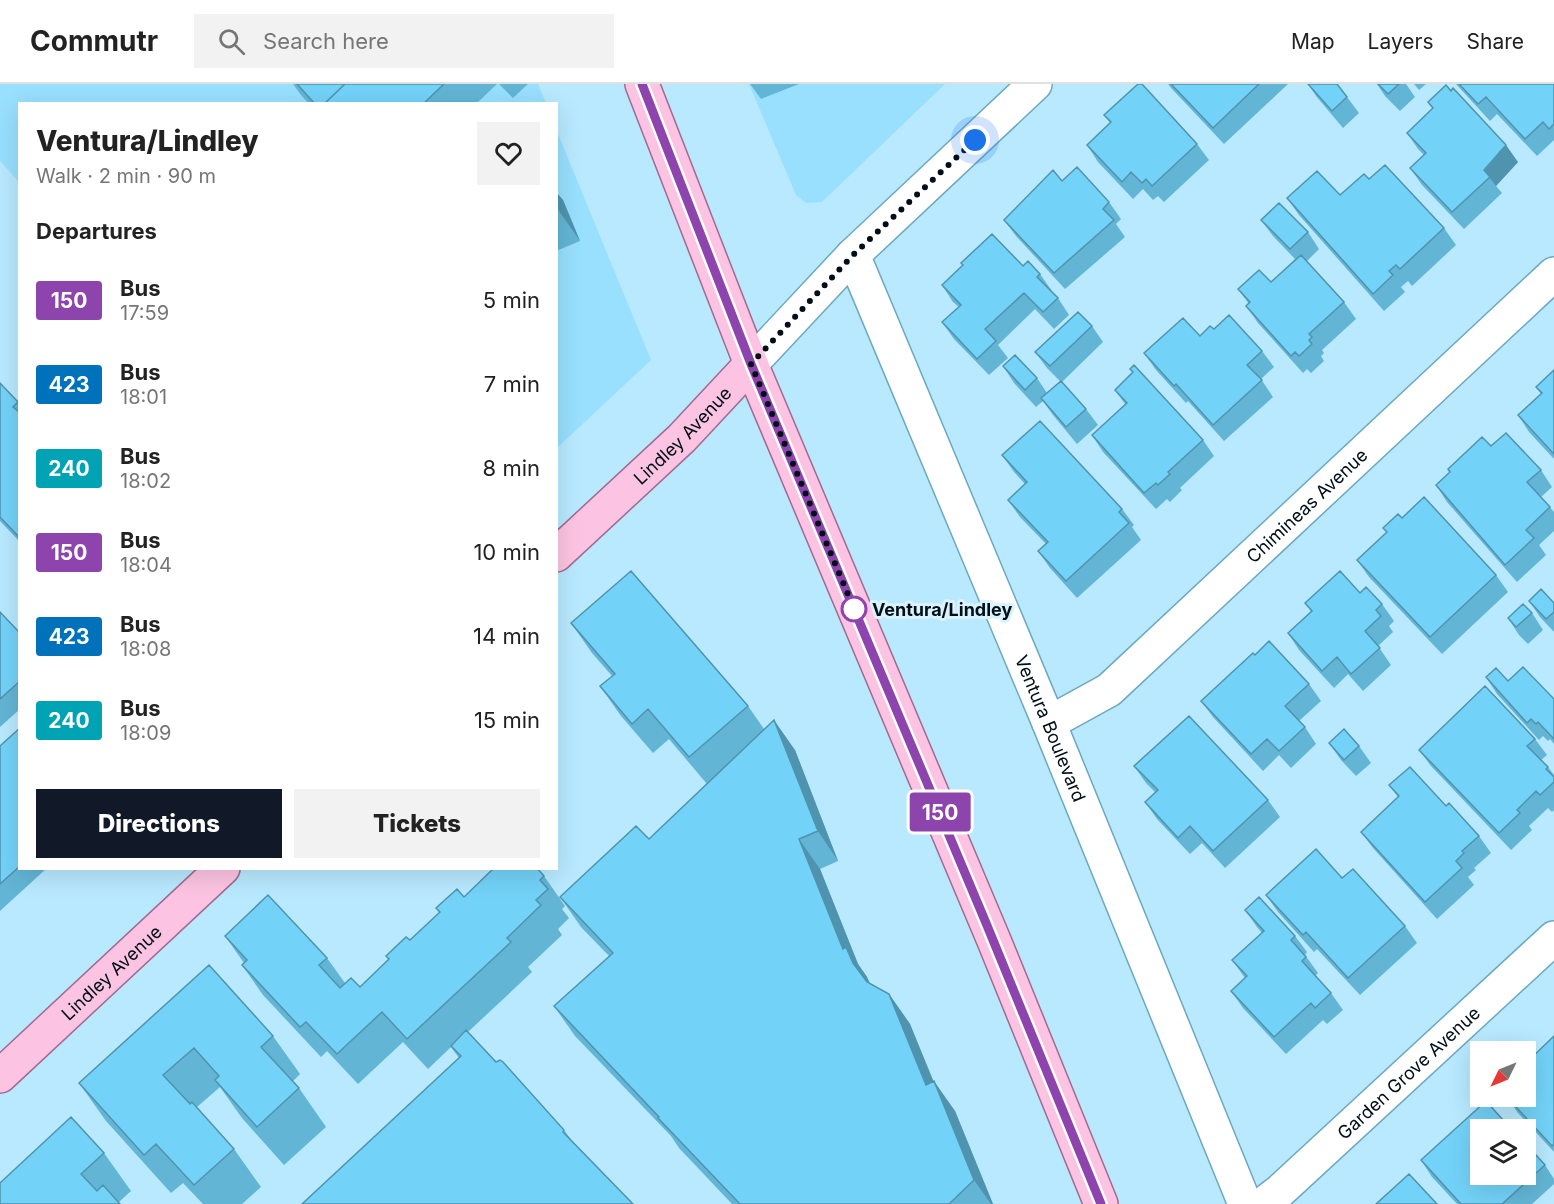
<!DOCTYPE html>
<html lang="en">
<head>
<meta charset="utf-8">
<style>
  :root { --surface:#fff; --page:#f2f2f2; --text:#222; --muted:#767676; --line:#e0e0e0; --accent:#111827 }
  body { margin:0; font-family:Inter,sans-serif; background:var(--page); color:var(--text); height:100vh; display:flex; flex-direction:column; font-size:22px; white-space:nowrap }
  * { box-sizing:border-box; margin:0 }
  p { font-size:20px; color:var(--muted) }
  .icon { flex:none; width:33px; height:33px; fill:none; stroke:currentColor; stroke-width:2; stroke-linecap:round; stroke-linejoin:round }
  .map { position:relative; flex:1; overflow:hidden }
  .details { position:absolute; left:18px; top:18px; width:540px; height:768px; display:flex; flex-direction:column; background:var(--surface); border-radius:0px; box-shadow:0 6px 24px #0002 }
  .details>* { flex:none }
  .badge { padding:0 12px; border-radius:4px; font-size:21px; line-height:39px }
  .needle { width:39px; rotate:227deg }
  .fabs { position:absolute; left:1470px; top:957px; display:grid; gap:12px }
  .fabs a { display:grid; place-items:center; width:66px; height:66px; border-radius:0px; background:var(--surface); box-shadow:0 6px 24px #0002; font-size:30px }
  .you { position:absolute; width:30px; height:30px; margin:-15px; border:4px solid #fff; border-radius:50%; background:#1a73e8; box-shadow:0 0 0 9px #1a73e833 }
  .map>.badge { position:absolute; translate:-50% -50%; box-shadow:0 0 0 3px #fff }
  h2 { padding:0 18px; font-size:22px; line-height:54px }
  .round { display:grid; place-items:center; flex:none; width:63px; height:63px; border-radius:0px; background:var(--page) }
  .summary { display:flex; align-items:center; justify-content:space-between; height:102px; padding:0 18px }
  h1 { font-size:28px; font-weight:800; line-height:45px }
  .button { display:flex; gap:12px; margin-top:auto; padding:12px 18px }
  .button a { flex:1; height:69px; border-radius:0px; background:var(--accent); color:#fff; font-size:24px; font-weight:800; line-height:69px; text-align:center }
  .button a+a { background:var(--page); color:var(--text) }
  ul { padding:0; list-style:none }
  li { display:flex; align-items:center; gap:18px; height:84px; padding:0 18px }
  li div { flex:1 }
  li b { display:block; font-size:22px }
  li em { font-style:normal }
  li .badge { min-width:66px; font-weight:700; text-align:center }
  header { display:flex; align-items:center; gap:36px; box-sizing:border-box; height:84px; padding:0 30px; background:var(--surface); border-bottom:2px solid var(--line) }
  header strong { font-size:28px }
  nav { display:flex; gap:33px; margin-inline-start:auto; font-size:21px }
  .search { width:420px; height:54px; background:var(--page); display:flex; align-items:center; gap:15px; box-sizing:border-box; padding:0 21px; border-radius:0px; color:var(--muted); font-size:22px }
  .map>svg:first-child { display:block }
  .built { fill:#98e0fe }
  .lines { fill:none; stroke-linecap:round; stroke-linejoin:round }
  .minor-casing { stroke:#6ca8c1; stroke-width:36 }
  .major-casing { stroke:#a26a8f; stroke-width:36 }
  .minor { stroke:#fff; stroke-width:33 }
  .major { stroke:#fcc4e2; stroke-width:33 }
  .wall { fill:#63b5d5 }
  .shaded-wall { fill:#5093ae }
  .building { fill:#73d2f8; stroke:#5093ae; stroke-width:1.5 }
  .line-casing { stroke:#fff; stroke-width:14 }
  .line { stroke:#8e44ad; stroke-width:9 }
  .walk { stroke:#000e17; stroke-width:6; stroke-dasharray:0 10.8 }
  .stop-dot { fill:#fff; stroke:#8e44ad; stroke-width:3 }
  .labels { text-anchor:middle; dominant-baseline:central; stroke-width:6; stroke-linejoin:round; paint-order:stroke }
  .street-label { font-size:18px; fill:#000e17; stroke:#daf2fd }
  .stop-label { font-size:18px; font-weight:bold; fill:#000e17; stroke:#daf2fd; text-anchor:start }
</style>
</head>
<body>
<header>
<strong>Commutr</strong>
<div class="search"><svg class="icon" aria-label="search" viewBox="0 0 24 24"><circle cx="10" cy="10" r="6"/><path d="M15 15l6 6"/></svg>Search here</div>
<nav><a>Map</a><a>Layers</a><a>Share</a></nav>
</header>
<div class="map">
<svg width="1554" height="1120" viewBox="0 0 1554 1120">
  <rect width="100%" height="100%" fill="#b8e9fe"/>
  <!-- built -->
  <path class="built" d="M0,0h538l8,19 -526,1 -1,78 -19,-21z
    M749,0h196l-123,118 -16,1 -10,-8z
    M556,45l95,231 -94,88h-1z"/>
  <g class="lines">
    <defs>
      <g id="minor">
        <path id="s1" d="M853,171l196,468 196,481"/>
        <path d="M751,280l102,-109 182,-171"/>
        <path id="s2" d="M1049,639l60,-33 445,-416"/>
        <path id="s3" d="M1263,1120l17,-13 274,-253"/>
      </g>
      <g id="major">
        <path d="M642,0l109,280 244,579 106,261"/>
        <path id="s4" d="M556,471l126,-117 69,-74"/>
        <path id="s5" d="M0,992l223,-208"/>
      </g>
    </defs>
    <!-- minor casing -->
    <use href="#minor" class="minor-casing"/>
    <!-- major casing -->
    <use href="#major" class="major-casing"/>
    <!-- minor -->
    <use href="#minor" class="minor"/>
    <!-- major -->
    <use href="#major" class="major"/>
  </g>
  <!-- wall -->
  <path class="wall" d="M293,0h204l-21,20h-167l-8,-9z
    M499,0h29l-15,14z
    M750,0h49l-38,15z
    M1168,0h120l-64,60 -52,-55z
    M1308,0h29l10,13 12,16 -16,15 -27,-32z
    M1377,0h29l9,13 -15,14 -15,-15z
    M1414,0h12l-7,6z
    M1456,0h98v56l-17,16 -40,-42 -7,7z
    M1428,18l90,60 -22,24 6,7 -38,36 -42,-44 -12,-17 14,-13 -6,-6 -11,-16 26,-25z
    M1104,31l93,29 12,16 -45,42 -6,-6 -5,4 -10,-11 -10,10 -35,-37 -11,-17 23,-22z
    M1369,95l75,49 12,17 -44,41 -4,-5 -7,6 4,5 -21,19 -85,-96 -12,-17 53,-3z
    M1062,97l47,21 12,17 -5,5 9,13 -60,52 -49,-53 -12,-16z
    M556,108l7,8 17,41 -24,10z
    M1261,136l47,12 11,17 -12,12 37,41 12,17 -34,31 2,3 -3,3 3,5 -13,12 -4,-4 -4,4 -45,-50 -12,-17 3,-2 -11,-15 33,-7 24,-23 -22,-23z
    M1023,182l17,8 12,17 -1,1 7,6 11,17 -15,14 -19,-20 -37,36 10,13 -19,17 -35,-36 -12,-17 17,-15 -6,-5 -11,-17z
    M1092,242l11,16 -41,40 24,27 12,16 -21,19 -24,-29 -10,-14 -7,6 -22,-24 -11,-17 34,12 10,15 13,-12 -13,-13 -12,-16z
    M1214,245l48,22 12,16 -13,12 12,18 -49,44 -36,-40 -2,2 -30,-33 -12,-17 56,-17z
    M1130,285l73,71 11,16 -34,32 2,2 -12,12 -3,-3 -11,10 -53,-57 -11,-17 33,-31 -10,-14 18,-17z
    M1554,286v89l-25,-27 -11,-17 23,-21 -5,-7z
    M0,299l20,22v137l-20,-21z
    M1491,362l50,24 11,17 -11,10 13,15v19l-15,14 7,10 -29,27 -70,-80 -11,-17 14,-13 -2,-3z
    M1002,371l120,54 12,16 -2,2 9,13 -64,58 -27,-30 -12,-17 8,-7 -26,-27 -12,-17 17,-16 -11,-12z
    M1402,434l94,57 12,17 -66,62 -73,-77 -12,-17 30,-27 -4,-5z
    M1360,509l22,11 12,17 -5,5 4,6 -15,14 13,19 -28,26 -15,-17 -14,14 -35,-38 -11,-17 23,-22 -6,-8z
    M1529,517l25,2v29l-14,-15z
    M0,528l20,21v76l-20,18z
    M1532,529l11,17 -15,14 -9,-9 -11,-17z
    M571,539l177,83 16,23 31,21 43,111 -18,8 38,95 9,13 3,6 19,11 21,30 23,58 22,29 38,93h-261l-53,-56 -8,-12 -96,-100 -21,-30 55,-50 -28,-29 -21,-30 89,-58 58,-55 -38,-45 -16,14 -32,-37 -21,-30 12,-10 -20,-23z
    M1255,571l54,29 12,17 -22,20 6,6 11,17 -25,24 -12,-13 -16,16 -50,-54 -12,-16z
    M1486,593l22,4 46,18v45l-4,-5 -2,2 -5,-5 -4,4 -42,-46z
    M20,644v140h27l-47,43v-165z
    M1535,655l12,16 -6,5 7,7 6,8v35l-2,2 -4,-4 -19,18 3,4 -21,20 -80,-84 -12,-16z
    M1329,659l30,3 12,17 -15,13 -15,-16z
    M1134,682l134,34 12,17 -55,51 -23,-25 -12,11 -33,-35 -12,-17 10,-10 -9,-9z
    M1389,701l57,21 33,30 12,17 -17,15 2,2 -8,7 6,8 -37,34 -64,-71 -12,-16 37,-35z
    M544,792l21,30 -3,3 7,9 -11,11 4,6 -34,32 4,5 -64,60 28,30 68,68 8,11 -113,-83 -8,-11 -23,22 -25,-27 -45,42 -31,-33 -6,6 -58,-62 -21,-30 2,-2 -19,-27 102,22 18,25 15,4 29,-27 -3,-4 24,-16 29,-27 -3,-5 28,-11z
    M1342,794l63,48 12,17 -57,52 -43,-46 -3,3 -36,-40 -12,-17z
    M1245,826l50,26 12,16 -2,3 13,18 -3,3 16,17 12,17 -16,14 -4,-4 -37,34 -43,-46 -12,-17 14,-13 -13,-18 30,-27 -5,-6z
    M209,881l64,71 27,38 -7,7 6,7 27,39 -42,38 -42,-47 -22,-31 -23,20 37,42 27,38 -19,17h-39l-20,-21 -12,10 -65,-72 -27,-38z
    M1554,952v116l-36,-39 -12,-17h20z
    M104,1069l27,38 -12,11 -119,2z
    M1421,1076l124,5 9,14v5l-22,20h-75l-25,-27z"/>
  <!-- shaded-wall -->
  <path class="shaded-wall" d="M1506,61l12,17 -22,24 -12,-16z
    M556,108l7,8 17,41 -21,-30 -3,-5z
    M774,636l21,30 43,111 -20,-30z
    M799,755l21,30 38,95 9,13 6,16 -30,-44z
    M889,910l21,30 37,90 -21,-29z
    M934,997l21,30 38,93h-2l-17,-24z"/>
  <!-- building -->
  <path class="building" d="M297,0h48l-21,20h-9z
    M345,0h99l-21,20h-99z
    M1138,0h4l55,60 -45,42 -6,-7 -4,4 -11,-11 -9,10 -35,-37 24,-23 -7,-7z
    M1171,0h88l-46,44z
    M1308,0h29l10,13 -15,14z
    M1378,0h21l-11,10z
    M1459,0h95v40l-5,5 -6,-7 -18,17 -39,-42 -8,7z
    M1446,1l5,6 2,-3 53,57 -22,25 6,7 -38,35 -42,-44 16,-15 -19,-20 26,-25 -5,-6z
    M1385,81l59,63 -44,41 -4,-4 -7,6 4,4 -20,19 -86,-96 30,-27 23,24 24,-21 5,5z
    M1077,83l32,35 -6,7 11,11 -60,53 -50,-53 49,-50 9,11z
    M1279,119l29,29 -18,17 -29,-29z
    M992,150l31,32 5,-5 12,13 -3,3 21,21 -15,14 -19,-19 -39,36 11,12 -19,18 -35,-37 19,-17 -19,-20 21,-20 -2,-2z
    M1301,171l43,47 -35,32 3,3 -3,3 3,4 -13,12 -4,-4 -4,4 -45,-50 4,-4 -12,-13 21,-19 12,12z
    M1078,228l14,14 -42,40 -15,-14z
    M1229,231l33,36 -15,14 15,15 -49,45 -37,-41 -2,2 -30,-33 39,-35 17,18 10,-10 4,3z
    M1015,271l22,23 -12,12 -22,-24z
    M1134,281l69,75 -35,32 2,2 -12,11 -2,-2 -12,10 -52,-58 35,-32 -12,-13 18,-18 -3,-3z
    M1554,286v84l-36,-39 24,-22 -6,-6z
    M1061,297l25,28 -20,18 -25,-29z
    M0,299l18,19 -5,5 7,6v125l-20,-21z
    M1040,337l82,88 -3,3 10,11 -63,58 -28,-30 10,-9 -40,-42 19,-18 -25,-27z
    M1506,349l35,37 -14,12 23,25 -24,23 8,8 -29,27 -69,-80 14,-13 -2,-3 34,-32 9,9z
    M1424,413l72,78 -66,62 -73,-77 30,-28 -4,-4 15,-14 4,4z
    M631,487l117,135 -59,51 -41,-48 -16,15 -32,-38 15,-12 -44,-51z
    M1340,487l20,22 6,-6 16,17 -6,6 5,6 -16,15 15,17 -29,26 -14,-17 -15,14 -34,-38 24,-22 -7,-8z
    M1541,505l13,14v9l-8,7 -17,-18z
    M1523,520l9,9 -16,14 -8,-9z
    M0,528l20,21v48l-20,18z
    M1269,557l40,43 -24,22 20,21 -26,24 -12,-12 -16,15 -50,-53 52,-48 2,2z
    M1523,583l31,32v40l-16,-17 -2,2 -5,-5 -4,4 -41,-46 10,-9 12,13z
    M1485,602l50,53 -8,7 21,21 -2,2 8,8v5l-14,13 -4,-4 -19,19 3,3 -21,20 -80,-83z
    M1189,632l79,84 -55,51 -23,-25 -12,12 -33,-36 13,-12 -24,-24z
    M774,636l44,111 -19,8 44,110 3,-2 7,16 14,19 22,12 37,91 8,-4 40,99 -25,24h-209l-82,-86 1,-1 -105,-111 59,-53 -53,-56 76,-71 13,13z
    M20,644v138l-20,18v-138z
    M1344,645l15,17 -15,14 -15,-17z
    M1410,683l36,39 3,-3 30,33 -17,15 2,2 -8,8 6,7 -37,34 -64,-70 38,-36 -10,-11z
    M1316,765l26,29 11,-9 52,57 -57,52 -42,-46 -3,3 -37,-40z
    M494,784h43l7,8 -4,4 8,9 -12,11 5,5 -34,33 4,4 -104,97 -25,-27 -45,42 -31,-32 -6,5 -58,-62 5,-5 -22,-24 43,-41 59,63 -8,7 21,23 11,-10 9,9 29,-28 -3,-3 20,-19 4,3 30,-28 -4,-4 21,-19 7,8z
    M1259,813l36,39 -4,4 15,17 -4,4 29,32 -16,15 -4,-5 -37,34 -43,-46 16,-15 -15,-16 32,-29 -19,-21z
    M209,881l64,71 -12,11 38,41 -42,39 -42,-47 4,-4 -25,-28 -31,27 27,29 2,-2 42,47 -40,36 -38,-41 -12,11 -65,-72z
    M466,946l30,32 4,-2 3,2 61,68 -1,2 70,72h-331l159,-148 -10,-10z
    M1554,952v108l-2,2 -46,-50h20v-33z
    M1486,1017l26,29h-32v44h46v-30l19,21 -43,39h-41l-40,-44z
    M71,1033l33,36 -23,21 16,17 6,-6 17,19h-120v-21z
    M1409,1090l28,30h-61z"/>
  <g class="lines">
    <defs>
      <path id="line" d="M642,0l109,280 235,559 115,281"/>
    </defs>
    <!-- line casing -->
    <use href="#line" class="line-casing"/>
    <!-- line -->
    <use href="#line" class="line"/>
    <!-- walk -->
    <path class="walk" d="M854,525l1,2 -104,-247 102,-109 122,-115"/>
  </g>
  <!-- markers -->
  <circle class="stop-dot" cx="854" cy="525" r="12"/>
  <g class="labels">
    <!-- street labels -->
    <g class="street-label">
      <text stroke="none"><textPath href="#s4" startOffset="174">Lindley Avenue</textPath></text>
      <text stroke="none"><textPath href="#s2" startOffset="339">Chimineas Avenue</textPath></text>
      <text stroke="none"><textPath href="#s1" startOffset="513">Ventura Boulevard</textPath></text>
      <text stroke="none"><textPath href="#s5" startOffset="152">Lindley Avenue</textPath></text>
      <text stroke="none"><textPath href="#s3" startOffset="196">Garden Grove Avenue</textPath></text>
    </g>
    <!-- stop labels -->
    <g class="stop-label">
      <text x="872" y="525">Ventura/Lindley</text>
    </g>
  </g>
</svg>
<div class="fabs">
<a><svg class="needle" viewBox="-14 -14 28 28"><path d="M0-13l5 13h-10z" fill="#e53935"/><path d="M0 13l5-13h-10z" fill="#767676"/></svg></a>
<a><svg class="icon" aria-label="layers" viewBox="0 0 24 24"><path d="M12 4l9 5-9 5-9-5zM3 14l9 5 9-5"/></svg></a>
</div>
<div class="you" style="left:975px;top:56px"></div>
<b class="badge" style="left:940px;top:728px;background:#8e44ad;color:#fff">150</b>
<section class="details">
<div class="summary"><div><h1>Ventura/Lindley</h1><p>Walk · 2 min · 90 m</p></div><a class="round"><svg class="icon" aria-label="heart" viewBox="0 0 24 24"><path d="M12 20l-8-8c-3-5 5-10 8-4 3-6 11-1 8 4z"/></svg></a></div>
<h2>Departures</h2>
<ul>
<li><span class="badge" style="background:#8e44ad;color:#fff">150</span><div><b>Bus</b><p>17:59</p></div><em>5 min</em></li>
<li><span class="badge" style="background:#0072bc;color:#fff">423</span><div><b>Bus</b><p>18:01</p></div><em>7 min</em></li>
<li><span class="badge" style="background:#00a3b4;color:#fff">240</span><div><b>Bus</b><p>18:02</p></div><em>8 min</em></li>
<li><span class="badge" style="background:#8e44ad;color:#fff">150</span><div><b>Bus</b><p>18:04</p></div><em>10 min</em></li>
<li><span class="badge" style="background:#0072bc;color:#fff">423</span><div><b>Bus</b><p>18:08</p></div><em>14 min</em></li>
<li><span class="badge" style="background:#00a3b4;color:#fff">240</span><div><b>Bus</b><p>18:09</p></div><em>15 min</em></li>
</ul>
<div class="button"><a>Directions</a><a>Tickets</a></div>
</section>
</div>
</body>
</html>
